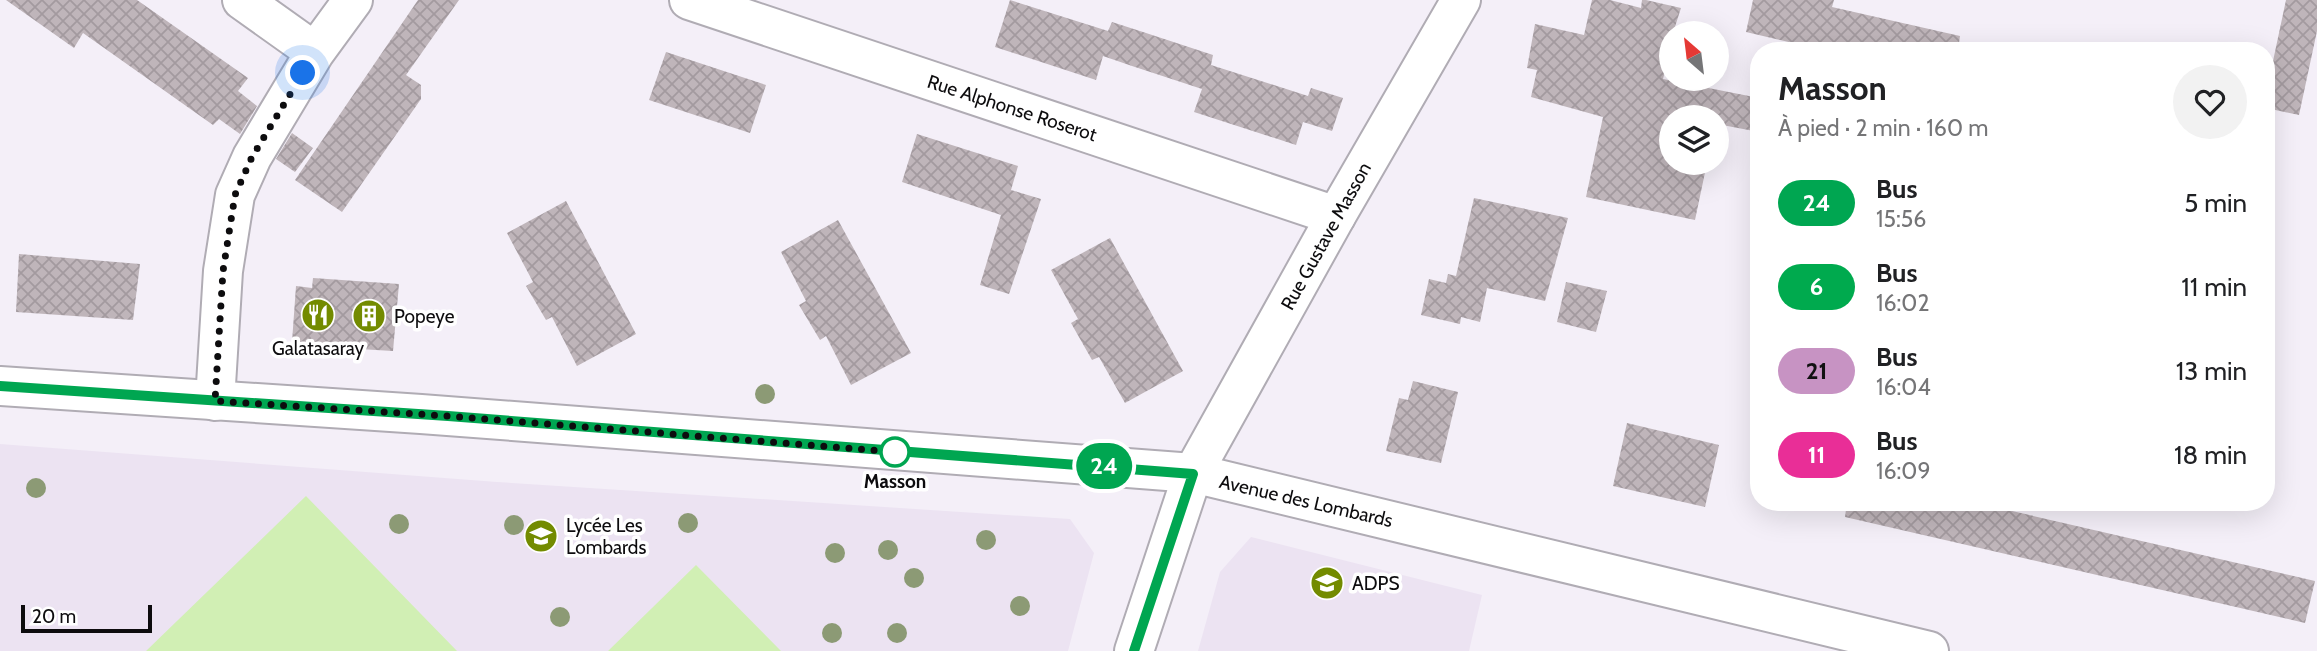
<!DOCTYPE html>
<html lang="fr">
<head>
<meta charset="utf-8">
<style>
  :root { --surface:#fff; --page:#f2f2f2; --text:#202124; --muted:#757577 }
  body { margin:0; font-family:Cabin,sans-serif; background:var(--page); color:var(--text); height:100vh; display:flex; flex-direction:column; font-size:26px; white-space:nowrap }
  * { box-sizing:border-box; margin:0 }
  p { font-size:23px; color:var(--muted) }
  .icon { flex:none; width:38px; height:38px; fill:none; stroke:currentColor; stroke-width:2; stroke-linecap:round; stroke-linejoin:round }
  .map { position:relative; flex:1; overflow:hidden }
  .panel { position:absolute; left:1750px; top:42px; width:525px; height:469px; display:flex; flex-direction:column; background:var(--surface); border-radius:28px; box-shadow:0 7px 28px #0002 }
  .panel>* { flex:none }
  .badge { padding:0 14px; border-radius:23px; font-size:24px; line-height:46px }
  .needle { width:46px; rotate:332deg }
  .tools { position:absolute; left:1659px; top:21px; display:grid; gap:14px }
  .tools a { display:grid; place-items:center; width:70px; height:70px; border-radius:50%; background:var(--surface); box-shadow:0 7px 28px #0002; font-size:35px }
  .scale { position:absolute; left:21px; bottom:18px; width:131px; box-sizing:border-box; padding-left:7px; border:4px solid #0d0c0e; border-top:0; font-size:19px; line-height:24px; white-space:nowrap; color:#0d0c0e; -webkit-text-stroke:5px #fff; paint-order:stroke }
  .you { position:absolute; width:35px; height:35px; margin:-18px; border:5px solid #fff; border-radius:50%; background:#1a73e8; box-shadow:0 0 0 10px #1a73e833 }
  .map>.badge { position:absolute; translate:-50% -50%; box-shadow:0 0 0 4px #fff }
  .round { display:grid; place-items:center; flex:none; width:74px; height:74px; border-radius:37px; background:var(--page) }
  .headline { display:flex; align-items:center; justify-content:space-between; height:119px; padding:0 28px }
  h1 { font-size:33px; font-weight:800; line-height:52px }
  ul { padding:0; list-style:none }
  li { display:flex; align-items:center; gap:21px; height:84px; padding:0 28px }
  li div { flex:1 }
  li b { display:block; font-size:26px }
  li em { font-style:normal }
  li .badge { min-width:77px; font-weight:700; text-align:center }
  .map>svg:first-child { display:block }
  .built { fill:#ece3f2 }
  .green { fill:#d1efb4 }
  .building { fill:url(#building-cross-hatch) }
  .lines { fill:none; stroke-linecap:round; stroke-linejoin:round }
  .minor-casing { stroke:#b0acb4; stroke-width:42 }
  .tertiary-casing { stroke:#b0acb4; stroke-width:42 }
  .minor { stroke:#fff; stroke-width:38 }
  .tertiary { stroke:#fff; stroke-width:38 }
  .tree { fill:#8c9a75 }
  .line-casing { stroke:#fff; stroke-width:16 }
  .line { stroke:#00a651; stroke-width:10 }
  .walk { stroke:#0d0c0e; stroke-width:7; stroke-dasharray:0 12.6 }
  .stop-dot { fill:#fff; stroke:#00a651; stroke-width:3.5 }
  .labels { text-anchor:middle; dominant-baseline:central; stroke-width:7; stroke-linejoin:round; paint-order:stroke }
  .street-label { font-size:19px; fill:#0d0c0e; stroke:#fff }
  .poi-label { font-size:19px; fill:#0d0c0e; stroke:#fff; text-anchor:start }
  .stop-label { font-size:19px; font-weight:bold; fill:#0d0c0e; stroke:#fff }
</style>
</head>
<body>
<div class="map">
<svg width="2317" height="651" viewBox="0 0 2317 651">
  <defs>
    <pattern id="building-cross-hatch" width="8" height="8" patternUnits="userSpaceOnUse" patternTransform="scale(1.75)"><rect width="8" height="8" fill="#bfb5ba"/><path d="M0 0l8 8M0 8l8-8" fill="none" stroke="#a39a9f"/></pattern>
  </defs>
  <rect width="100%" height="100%" fill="#f4eff8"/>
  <!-- built -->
  <path class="built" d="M0,444l497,38 573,37 24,34 -26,98h-1068z
    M1251,537l231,58 -13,56h-271l22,-79z"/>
  <!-- green -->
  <path class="green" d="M306,496l151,155h-311z
    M696,565l85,86h-173z"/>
  <!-- building -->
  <path class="building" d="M6,0h131l111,78 -10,13 19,15 -17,28 -21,-15 -6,6 -130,-92 -9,15z
    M418,0h41l-53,75 15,10v14l-79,113 -47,-32z
    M1010,0l98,31 4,-9 31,10 70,23 -2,10 97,31 3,-8 32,10 -11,33 -29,-9 -7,23 -102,-33 8,-23 -70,-23 -29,-10 -7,24 -101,-33z
    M1592,0h18l31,8 1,-8h4l35,8 -8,25h-2l-4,21 2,1 -6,24 96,19v34l-42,-8v-7h-46v46h36l-12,57 -109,-23 17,-80 -72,-20 6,-27 -10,-2 8,-44 49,11z
    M1753,0h81l-2,7 128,29 -2,15h-131l-81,-19z
    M2286,0h31v31l-18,84 -33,-7v-14z
    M666,52l100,33 -16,48 -101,-33z
    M292,133l21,15 -18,24 -19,-13z
    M917,134l101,32 -7,24 30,9 -32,95 -29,-9 21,-70 -99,-33z
    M1474,198l94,20 -23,83 -58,-13 -7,34 -19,-5 -1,7 -39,-9 8,-36 17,4 2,-9 8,2z
    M566,201l70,133 -59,32 -25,-49 -6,3 -20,-34 7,-4 -26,-49z
    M838,220l73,133 -60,32 -25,-49 -6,4 -21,-35 7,-4 -25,-49z
    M1110,238l73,133 -58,32 -26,-46 -7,3 -21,-37 7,-4 -27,-49z
    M19,254l121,10 -7,56 -117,-8z
    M313,278l86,6 -6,67 -85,-5v-3l-16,-1 4,-56 16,2z
    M1566,282l41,9 -11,41 -39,-10z
    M1413,381l45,11 -17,71 -55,-12 13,-53 9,2z
    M1627,423l92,22 -14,62 -92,-21z
    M1847,502h126l342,79 -10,42 -460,-106z"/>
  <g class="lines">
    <defs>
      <path id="minor" d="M242,0l73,52 38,-52
        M689,0l647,216
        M215,401l8,-130 12,-76 17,-38 63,-105
        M1134,651l59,-178"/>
      <path id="tertiary" d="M0,386l421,28 772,59 736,178
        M1193,473l143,-257 125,-216"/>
    </defs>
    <!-- minor casing -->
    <use href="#minor" class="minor-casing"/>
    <!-- tertiary casing -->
    <use href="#tertiary" class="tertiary-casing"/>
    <!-- minor -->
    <use href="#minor" class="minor"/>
    <!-- tertiary -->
    <use href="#tertiary" class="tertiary"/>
  </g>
  <!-- trees -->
  <g class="tree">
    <circle cx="765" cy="394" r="10"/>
    <circle cx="36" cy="488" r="10"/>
    <circle cx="688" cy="523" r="10"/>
    <circle cx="399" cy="524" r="10"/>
    <circle cx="514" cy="525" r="10"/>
    <circle cx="986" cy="540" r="10"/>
    <circle cx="888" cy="550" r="10"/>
    <circle cx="835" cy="553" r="10"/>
    <circle cx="914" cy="578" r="10"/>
    <circle cx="1020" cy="606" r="10"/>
    <circle cx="560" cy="617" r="10"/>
    <circle cx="832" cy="633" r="10"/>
    <circle cx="897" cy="633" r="10"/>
  </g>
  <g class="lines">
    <defs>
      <path id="line" d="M0,386l448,30 745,58 -59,177"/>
    </defs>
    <!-- line casing -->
    <use href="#line" class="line-casing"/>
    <!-- line -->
    <use href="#line" class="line"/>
    <!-- walk -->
    <path class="walk" d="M303,73l-51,84 -17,38 -12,76 -8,130 233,15 447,36"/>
  </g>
  <!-- icons -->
  <defs>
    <symbol id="restaurant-disc" viewBox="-11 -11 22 22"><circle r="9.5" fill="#738b00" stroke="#fff"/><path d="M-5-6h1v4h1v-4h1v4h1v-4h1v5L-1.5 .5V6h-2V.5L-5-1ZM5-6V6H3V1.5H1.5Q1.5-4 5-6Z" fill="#fff"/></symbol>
    <symbol id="building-disc" viewBox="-11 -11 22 22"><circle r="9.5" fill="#738b00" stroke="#fff"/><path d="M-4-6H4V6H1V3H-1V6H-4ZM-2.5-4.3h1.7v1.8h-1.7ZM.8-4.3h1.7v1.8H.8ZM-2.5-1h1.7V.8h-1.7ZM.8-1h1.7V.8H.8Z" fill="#fff"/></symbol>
    <symbol id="school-disc" viewBox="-11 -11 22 22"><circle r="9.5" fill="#738b00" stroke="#fff"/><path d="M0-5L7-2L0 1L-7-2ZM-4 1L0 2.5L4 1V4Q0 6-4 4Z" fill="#fff"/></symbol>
    <symbol id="university-disc" viewBox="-11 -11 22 22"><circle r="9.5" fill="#738b00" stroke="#fff"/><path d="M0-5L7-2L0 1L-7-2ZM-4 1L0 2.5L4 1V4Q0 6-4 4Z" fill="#fff"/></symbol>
  </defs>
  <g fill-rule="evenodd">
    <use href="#restaurant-disc" x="299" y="296" width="38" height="38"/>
    <use href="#building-disc" x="350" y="297" width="38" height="38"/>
    <use href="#school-disc" x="522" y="517" width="38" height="38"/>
    <use href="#university-disc" x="1308" y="564" width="38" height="38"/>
  </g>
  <!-- markers -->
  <circle class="stop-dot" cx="895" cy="452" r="14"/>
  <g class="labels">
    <!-- street labels -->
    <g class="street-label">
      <text transform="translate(1012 108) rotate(18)">Rue Alphonse Roserot</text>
      <text transform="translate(1326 236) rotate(-61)">Rue Gustave Masson</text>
      <text transform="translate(1306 501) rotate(13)">Avenue des Lombards</text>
    </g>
    <!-- poi labels -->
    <g class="poi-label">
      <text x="394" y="316">Popeye</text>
      <text x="318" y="348" text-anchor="middle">Galatasaray</text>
      <text x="566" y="525">Lycée Les<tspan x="566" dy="22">Lombards</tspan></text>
      <text x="1352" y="583">ADPS</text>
    </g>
    <!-- stop labels -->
    <g class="stop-label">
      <text x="895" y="481">Masson</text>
    </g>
  </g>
</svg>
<div class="tools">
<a><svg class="needle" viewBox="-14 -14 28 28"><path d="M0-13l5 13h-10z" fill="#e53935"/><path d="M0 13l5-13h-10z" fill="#757577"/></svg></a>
<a><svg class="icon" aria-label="layers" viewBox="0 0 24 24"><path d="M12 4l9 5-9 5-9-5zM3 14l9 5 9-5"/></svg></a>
</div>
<div class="scale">20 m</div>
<div class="you" style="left:303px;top:73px"></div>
<b class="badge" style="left:1104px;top:466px;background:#00a651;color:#fff">24</b>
<section class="panel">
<div class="headline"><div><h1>Masson</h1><p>À pied · 2 min · 160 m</p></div><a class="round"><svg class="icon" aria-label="heart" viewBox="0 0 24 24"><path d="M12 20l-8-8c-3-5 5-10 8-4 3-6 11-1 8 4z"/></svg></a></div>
<ul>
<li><span class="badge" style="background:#00a651;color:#fff">24</span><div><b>Bus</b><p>15:56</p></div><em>5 min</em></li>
<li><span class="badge" style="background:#00aa4e;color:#fff">6</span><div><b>Bus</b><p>16:02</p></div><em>11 min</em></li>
<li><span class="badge" style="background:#c793c3;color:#111">21</span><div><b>Bus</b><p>16:04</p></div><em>13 min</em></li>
<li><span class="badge" style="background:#e92e97;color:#fff">11</span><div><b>Bus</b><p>16:09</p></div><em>18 min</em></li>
</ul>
</section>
</div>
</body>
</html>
